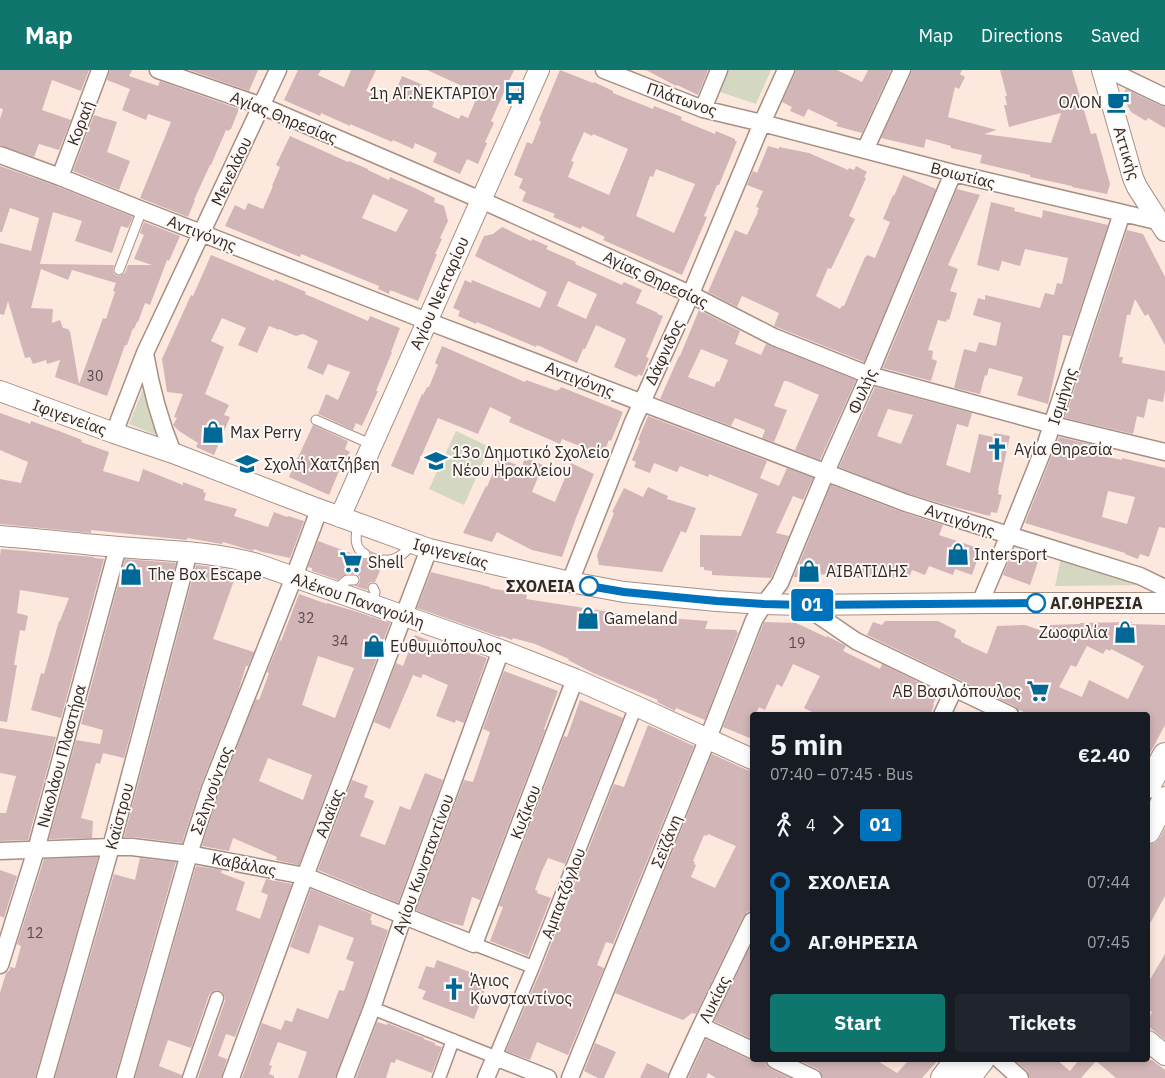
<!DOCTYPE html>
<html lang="en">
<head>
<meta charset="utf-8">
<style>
  :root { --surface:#171b24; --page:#20242c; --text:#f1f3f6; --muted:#9ea1a6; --accent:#0f766e }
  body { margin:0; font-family:"IBM Plex Sans",sans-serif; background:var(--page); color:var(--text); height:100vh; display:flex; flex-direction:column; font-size:19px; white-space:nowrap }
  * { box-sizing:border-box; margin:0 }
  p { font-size:16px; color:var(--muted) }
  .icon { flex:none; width:28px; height:28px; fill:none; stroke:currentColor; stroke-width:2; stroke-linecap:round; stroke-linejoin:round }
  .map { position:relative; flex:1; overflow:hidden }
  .drawer { position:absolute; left:750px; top:642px; width:400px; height:350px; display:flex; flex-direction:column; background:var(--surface); border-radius:5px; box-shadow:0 2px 8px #0003 }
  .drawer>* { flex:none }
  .badge { padding:0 10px; border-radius:4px; font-size:18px; line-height:32px }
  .map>.badge { position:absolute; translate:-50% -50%; box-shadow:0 0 0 2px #fff }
  .legs { display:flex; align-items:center; gap:8px; height:55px; padding:0 20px; font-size:16px }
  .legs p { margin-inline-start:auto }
  .headline { display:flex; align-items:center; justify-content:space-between; height:85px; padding:0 20px }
  h1 { font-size:28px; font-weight:700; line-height:38px }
  .button { display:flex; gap:10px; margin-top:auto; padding:10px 20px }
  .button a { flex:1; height:58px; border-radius:5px; background:var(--accent); color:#fff; font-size:20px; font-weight:700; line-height:58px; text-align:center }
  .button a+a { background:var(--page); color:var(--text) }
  ul { padding:0 20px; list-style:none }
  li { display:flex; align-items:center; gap:18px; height:60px; font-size:19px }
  li i { display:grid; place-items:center; width:8px; height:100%; margin:0 6px; background:currentColor }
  li i::after { content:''; width:12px; height:12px; margin:-6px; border:4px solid; border-radius:50%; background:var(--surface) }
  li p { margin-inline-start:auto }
  li:first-child i { background:linear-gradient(#0000 50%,currentColor 0) }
  li:last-child i { background:linear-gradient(currentColor 50%,#0000 0) }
  header { display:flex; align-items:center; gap:30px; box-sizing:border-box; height:70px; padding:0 25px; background:var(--accent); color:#fff }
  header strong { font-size:24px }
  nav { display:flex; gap:28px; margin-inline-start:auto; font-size:18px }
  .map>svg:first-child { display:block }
  .green { fill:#d4d7c2 }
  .building { fill:#d2b5b7; fill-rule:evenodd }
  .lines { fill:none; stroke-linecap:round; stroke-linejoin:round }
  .service-casing { stroke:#a78f84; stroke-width:11 }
  .pedestrian-casing { stroke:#a78f84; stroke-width:15 }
  .minor-casing { stroke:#a78f84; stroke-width:19 }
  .tertiary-casing { stroke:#a78f84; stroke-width:22 }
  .secondary-casing { stroke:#a78f84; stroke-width:26 }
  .service { stroke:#fff; stroke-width:9 }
  .pedestrian { stroke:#fff; stroke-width:12 }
  .minor { stroke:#fff; stroke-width:16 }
  .tertiary { stroke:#fff; stroke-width:20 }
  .secondary { stroke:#fff; stroke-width:24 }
  .line-1-casing { stroke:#fff; stroke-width:11 }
  .line-1 { stroke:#0072bc; stroke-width:8 }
  .stop-1-dot { fill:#fff; stroke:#0072bc; stroke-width:2.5 }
  .labels { text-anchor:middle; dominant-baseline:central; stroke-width:4; stroke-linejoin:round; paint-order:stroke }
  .number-label { font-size:14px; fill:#5b4c49 }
  .poi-label { font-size:16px; fill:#332924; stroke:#fef9f7; text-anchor:start }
  .street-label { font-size:16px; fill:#332924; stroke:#fef9f7 }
  .stop-label { font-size:16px; font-weight:bold; fill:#332924; stroke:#fef9f7; text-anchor:end }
</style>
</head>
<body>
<header>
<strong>Map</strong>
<nav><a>Map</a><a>Directions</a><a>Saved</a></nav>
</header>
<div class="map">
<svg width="1165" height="1008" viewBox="0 0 1165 1008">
  <rect width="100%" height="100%" fill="#fde8de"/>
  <!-- green -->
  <path class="green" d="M727,0h44l-15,34 -39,-13z
    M143,319l16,47 -30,-12z
    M456,361l34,16 -26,58 -35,-16z
    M1061,488l80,27 -86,1z"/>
  <!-- building -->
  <path class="building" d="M0,0h89l-8,21 -29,-11 -10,30 29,10 -12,30 -20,-6 -5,13 -34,-12v-26l3,-10 -3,-1z
    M110,0h22l-3,6 29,10 2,-5 79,28 -8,20h-1l-1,2 -3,-1 -15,35h-1l-16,35h1l-7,17 -48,-19 31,-76 -23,-8 -2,6 -24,-10 8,-21 -23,-9z
    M189,0h69l-9,21z
    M298,0h23l-3,5 26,12 7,-17h25l-10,21 25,11 11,-26 21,9 -5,10 16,7 -2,5 27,12 2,-4 7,3 10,-23 -8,-3 1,-2 -44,-20h87l-23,51 3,2 -9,19 2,1 -9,21 -11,-5 -7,15 -27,-12 4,-9 -22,-10 -2,6 -20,-9 -1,2 -42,-18v2l-29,-13 -1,3 -36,-16z
    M560,0l33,13 1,-1 19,9v2l40,16 1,-3 28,11 -1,3 34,14 1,-3 19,8v2h2l-18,44h-2l-13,31 3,1 -25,58 -79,-35 2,-3 -23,-11 -1,3 -28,-12 2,-3 -33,-13 4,-9 -7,-4 4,-9 -9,-4 13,-33 5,2 9,-22 -2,-2zM584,62l8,4 1,-2 35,15 -19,46 -41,-18 6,-15 -3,-1zM656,99l39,15 -21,49 -38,-17 14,-40 3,1z
    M646,0h62l-10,25 -21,-10 -1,1z
    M796,0h41l25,12 6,-12h23l-29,63 -26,-7 2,-3 -30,-14 -4,8 -14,-6 2,-4 -10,-5 13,-28z
    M912,0h50l-2,4 5,3 -6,12 -4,-2 -7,30 49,13 -13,4 67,9 10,-30 -52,14 -5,-22h3l-2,-9h2l-7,-26h72l19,64 5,-1 14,51 -3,10 -35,-7v-1l-42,-9v-2l-50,-12 2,-8 -31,-7v-2l-25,-7 -2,9 -43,-10 30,-64z
    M1126,19l35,17 4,1v21l-17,-10 -2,3 -15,-9 -9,-17z
    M94,45l23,7 -10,30 23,9 -11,29 -46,-19z
    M290,66l58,26 1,-1 19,8v1l21,10 1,-3 27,12 18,9 -1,4 10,4 4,15 -8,17 2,1 -7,15h2l-19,47 -28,-11 -1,4 -11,-5 1,-3 -78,-32 -1,3 -75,-31 10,-21 10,5 3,-7 15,6 10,-23h-1l8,-19 -4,-2zM373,124l35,16 -12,22 -34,-14z
    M768,76l11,3v-2l30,6 39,17 1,-2 5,2 2,-4 11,6 -3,5 2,1 -17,38 6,3 -24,50 -3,-1 -12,28 24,13 2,-3h2l21,-49h1l1,-2 8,3 15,-36 -7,-3 10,-24 1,1 9,-21 33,14 -72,173 -90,-36 5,-13 -37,-17 -5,11 -29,-15 27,-62 12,5 11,-23h-1l2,-4 -3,-1 7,-16 -16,-6 6,-14 4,2z
    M0,96l56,20 77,31 -5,11 -7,-2 -9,27 -37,-12 7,-20 -29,-9 -13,52 74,1 -1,5 1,4 3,2h3l5,-3 3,-8h24l-18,-6 10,-24 -4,-2 4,-11 36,14 -11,25 -2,-1 -17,45 -5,-2 -7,19h-1l-3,7 -1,-1 -6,17h-2l-18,51 -52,-19 5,-17 -13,4 -1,-4 -13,4 -3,-7 -5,1 -17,-57 -4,14 -4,-1v-71l31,8 8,-33 -29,-10 -8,24h-2zM41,199l27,11 4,-10 44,13 -3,8 2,1 -9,27 -3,-1 -24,66 -9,-53v1l-2,-3 -5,-1 -3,-8 -8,3 1,-14 -22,-1z
    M957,119l23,6 -32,70 10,4 -8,22 7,2 -8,27 -2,-1 -1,3 -8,-2 -10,30 5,1 -1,8 5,2 -6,20 -48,-13z
    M991,132l24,6 -1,3 28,7 1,-8 65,15 -37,111 -8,-1 -15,69 -31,-9 6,-18 -34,-9 -2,8 -2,-1 -5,19 -26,-6 10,-39 12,3 3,-10 17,4 5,-23 -28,-8 5,-17 7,2v-5l55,13 5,-15 9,2 3,-12 5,1 6,-26 -43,-9 -5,17 -18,-5 -3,10 -22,-6z
    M502,157l29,14 1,-2 16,7 -2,3 30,13 -1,2 47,21 2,-3 18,8 -6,13 22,10 -1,1 6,2 -17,41 3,1 -7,18 -4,-2 -1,3 -23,-10 12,-28 -30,-14 -11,24h-2l-6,14 -40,-18 -1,2 -59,-25 -1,2 -18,-8 2,-5 -7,-3 12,-28 6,3 1,-3 68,28 7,-16 -72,-36 9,-20 9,-2zM568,211l29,13 -11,25 -29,-13z
    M1127,160l16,4 22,43v68l-17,-31 -3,2 -10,-17 -5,16h-3l-8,42h4l-1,6 43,8v19l-2,12 -15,-3 -4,19 -7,-2 -4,18 -68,-16z
    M211,185l63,26 1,-2 31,13 -1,2 63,27 2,-5 30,12 -9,24h1l-16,39h2l-16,35 -6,-3 -3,7 -35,-16 8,-20 12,6 12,-28 -22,-8 -5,11 -16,-7 11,-27 -15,-7 -7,2 -17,-7v1l-10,-4 -12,27 -19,-8 8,-17 -24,-10 -11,23 13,6 -19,47 24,11 -5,10 6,2 -16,38 -18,-8 2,-4 -19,-12 -6,-6 4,-7 -3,-1 9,-23 -16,-2 -5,-33 29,-64 2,1z
    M699,240l41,21 -5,13 26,11 5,-11 90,36 -36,80 -25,-10 24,-55 -32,-14h-3l-10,25 13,4 -13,32 -12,-4 3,-8 -30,-12 -4,8 -71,-27 19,-43h1zM701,279l27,11 -9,22 -2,-1 -3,6 -26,-10z
    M442,276l83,36 1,-2 31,11 1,-2 1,1 2,-3 62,25 -12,29 -2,-1 -6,15 -41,-16 -2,5 -51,-22 2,-5 -21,-10 -12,27 -40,-16 -25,57 -22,-9 31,-72 1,1 4,-8h2l9,-22 -3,-2z
    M875,317l97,26 -4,14 -11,-3 -11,41 24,8 9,-39 14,3 1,-4 16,3 -12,54 1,1 -1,3 4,1 -5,18 -6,-1 -1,4 -40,-10 -41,-12 -70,-27zM888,339l25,6 -12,29 -24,-8z
    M0,343l28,10 2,1 1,-3 28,10 23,9 -1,2 28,10 -6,19 36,11 4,-13 40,16v-3l21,8 -1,2 3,1 -2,7 33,9 -3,7 34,11 6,-15 13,5 1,-1 16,5 -14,37 -28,-6 -8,-3 -1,2 -30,-9 -1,2 -35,-6v2l-96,-10v3l-91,-9v-45l21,4 7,-21 -28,-12z
    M648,346l119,45 -7,17 19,8 8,-18 26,10 -10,22 -10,-4 -17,37 13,3 -18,42 -59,-3v-4l-8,-1v-3h-4v-32l41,1 17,-42 -49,-20 -1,3 -28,-11 -3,6 -23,-9 -4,10 -16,-6 2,-5 -4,-2 8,-19 -2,-1z
    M313,355l35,16 -3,8 5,3 -6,13 -2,-1 -13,31 -40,-18z
    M1059,367l35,8 -3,9 31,6v-2l43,10v60l-6,-1 -10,30 -9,-3 -2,5 -13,-5v-1l-100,-30zM1108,421l27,6 -8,27 -25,-7z
    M499,388l23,9 2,-7 3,1 1,-2 15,6 -11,27 23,10 16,-39 23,11 -18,44 -14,39 -30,-7 -35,-18 -5,10 -29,-9 23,-47 1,1z
    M831,415l71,27 41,13 -4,10 42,14 -9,26 -17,-6 -2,6 -24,-9 -4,9 -13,-5 -3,8h-54l1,-5 -45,2v2h-17v-1z
    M648,417l20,9 -1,3 29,9 -10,25 -5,-2 -19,41 -63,-7 -2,-10 17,-42 -2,-1 12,-24 19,9z
    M318,471l38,14 8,5h3l3,-3 1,-3 -1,-3 11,4 -3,5 1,3 3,3 -7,16h-4l-3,2 -1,6 -12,-4 4,-2 1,-4v-3l-3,-3h-11l-8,6 -26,-9v-3l-4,-1z
    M1,479l93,8v1l10,1 -43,159 -30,-8 10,-37 3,1 15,-53h1l9,-23 -49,-8 -3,23 11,3 -3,15 -5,-1 -6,35h3l-10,57 -7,-1v-165z
    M1012,483l26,9 -8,23 -27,-10z
    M125,489l51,4 -52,195 -21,-5 -3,11 -4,-1 -15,55 12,3 -1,17 -43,1 27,-99 24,4 3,-14 -22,-6z
    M196,495l25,3 16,4 -24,67 41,13 -6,14h-2l-8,26 -37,93 -19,58 -49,-6h-9z
    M431,502l59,15v1l37,7 -1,4 123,19 1,-3 18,2v1l40,3 -3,8 31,1 2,3 -33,87 -29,-12 -1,3 -18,-9 1,-2 -65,-27 -25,-13 1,-1 -34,-15 -22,-6 -1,2 -11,-4 -1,1 -83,-29z
    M299,524l28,10v-1l24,7 39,13 -91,242 -23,-5 1,-3 -44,-19 -4,13 -27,-5 17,-54 37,-93 3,1 10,-27 -2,-1 13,-32 1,1zM318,586l36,12 -19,50 -33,-13zM268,688l44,17 -9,25 -44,-19z
    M885,551h53l18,9 -2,7 7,3v2l26,12 10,-28 28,-1 23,8 2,-8 30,-1v-1l52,-1 -1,2 34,1v100l-17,32v-42h-119l-9,-5 -1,1 -5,-5 -147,-71 6,-13 9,3zM1087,576l16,8 3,-5 4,2 1,-2 30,15 -1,1 4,1 -16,33 -39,-19 -7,17 -23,-10 12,-22 5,2z
    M764,552l32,1 30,14 1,-1 12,6 7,4 -3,5 37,18 2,-5 57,28 -6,12 1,1 -4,10h-112l-14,-7 16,-32 -27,-12 -11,23 -5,-3 -12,26 -6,-3 -4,8h-3v24l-29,-12z
    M415,565l35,14 1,-4 36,13 -23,65 -8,-3 -1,3 -19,-7 12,-31 -25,-11 -2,4 -8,-3 -23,54 -16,-7 22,-59 7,3z
    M504,601l54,20 -14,38 1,1 -65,170 -8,-3 -9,29 -23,-6 -24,-10 48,-130 9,2 17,-50 -7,-3z
    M580,630l43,18 -58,146 -17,-6 -7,15 -6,17 3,1 -1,2 14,5 -23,58 -38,-15 13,-34 -4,-1 65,-170 3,1z
    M648,655l46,21 -81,198 -7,-2 -9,23 7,3 -36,87 -31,-13 -7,18 -24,-9 35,-81 73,-186 10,3z
    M0,658l56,9 -28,103 -28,1v-28h6l10,-37 -16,-3z
    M712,684l35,16 5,1v140l-5,1 -4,5 -47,97 -4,-1 -9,7 -68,-27zM708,764l28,12 -21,42 -24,-11 5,-12 -2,-1 1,-2 -2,-1 11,-26 3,1z
    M425,703l18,7 -45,123 -80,-33 34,-90 16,6 -4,11 10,4 -14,35 25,9 15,-39 10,4z
    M1165,758v68l-17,31v-82l8,-3 4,-5z
    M98,787l-63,221h-35v-85l6,-20 4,-3v-3l5,1 6,-22 -4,-2 27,-85z
    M140,788l36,4 -61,216h-60l59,-204 21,6z
    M196,796l26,4 -1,3 24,9 -9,28 24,9 8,-24 -7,-3 5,-13 26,5 -57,153 -9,-3 -8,22 9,3 -6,19h-23l27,-77v-4l-2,-4 -3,-2 -4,-1 -4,2 -3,3 -18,53 -23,-8 -9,26 23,9 -1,3h-46z
    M0,800l17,6 -13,42 -4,-2z
    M311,819l61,25 -2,6 2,1 -1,3 17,6 -25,75 -28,73h-37l9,-26 -29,-10 -9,23 3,1 -3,8 5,2v2h-32l20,-55 19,7 4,-10 7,2 5,-14 31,11 11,-29 5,1 10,-29 -8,-3 8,-21 -35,-13 -10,29 -19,-7z
    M752,873v96l-38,-18z
    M1165,884v86l-17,-14v-6l4,-8 -4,-3v-26z
    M437,890l52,19 -15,40 -52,-20 4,-8 -8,-3 8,-22 8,2z
    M377,952l10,3v-2l15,6 22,9v1l11,4v2l7,2 -10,26 -36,-14 -1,4 -4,-1 -5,16h-30z
    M706,969l42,20 13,1 4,2 2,4 4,3 19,9h-74l-8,-5 -2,5h-18z
    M595,973l21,9 -12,26h-6l-14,-7z
    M798,990h78l21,13 12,-13h29l-16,18h-99l-2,-5 -3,-4z
    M1015,990h42l13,11 9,-11h73l13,10v8h-49l-20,-17 -15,17h-51l-3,-7z
    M647,993l21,10 -1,5h-27z"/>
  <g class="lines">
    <defs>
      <path id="service" d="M119,200l23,-60
        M316,350l57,25
        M358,453c-2,12 -5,25 7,31
        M384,490c13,2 21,-8 30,-17
        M334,521l13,-11h7
        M373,535l2,-13 -2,-4"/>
      <path id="pedestrian" d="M474,874l59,23
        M372,938l123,49 38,-90 103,-261
        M189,1008l28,-80
        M439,1008l14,-38"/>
      <path id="minor" d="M158,0l104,36 219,94 209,94 84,43 95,38 184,50 112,27
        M604,0l99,39 59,14 191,50 212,50
        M1109,0l56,27
        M703,39l16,-39
        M865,80l37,-80
        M0,85l60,22 82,33 285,111 479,182 234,73 25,12
        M60,107l40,-107
        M145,283c6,36 14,66 28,100
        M114,363l31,-80 133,-283
        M570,512l63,-160 54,-119 75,-180 24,-53
        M980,533l29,-68 37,-92 76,-230
        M803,535l53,36 154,74
        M942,645l12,-26
        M0,781l111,-4h21l57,7 116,22 169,68 101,-265
        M0,895l36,-115 82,-303
        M701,956l51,24
        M775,990l38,18
        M1000,990l20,18
        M45,1008l66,-231 78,-295
        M125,1008l64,-224 21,-65 84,-212 25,-67
        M231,1008l74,-202 124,-327
        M345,1008l27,-70 32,-93 97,-265
        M486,1008l9,-21 53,21
        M570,1008l144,-355 40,-103 10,-16 16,-21 46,-111 43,-97 84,-202
        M677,1008l24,-52 51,-105"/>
      <path id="tertiary" d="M1102,0l31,108 4,9 28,44
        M0,321l114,42 59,20 140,54 116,42 141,33 54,10 93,9 47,3 39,1 177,-2h185
        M340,447l199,-447
        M0,466c40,3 79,8 119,11 46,4 93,4 138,17l244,86 74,29 61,27 116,53
        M1148,971l17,14"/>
      <path id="secondary" d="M1148,716l17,-31
        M1148,761l17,-32
        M943,1008l14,-18
        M968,1008l14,-18"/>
    </defs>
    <!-- service casing -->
    <use href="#service" class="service-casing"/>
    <!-- pedestrian casing -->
    <use href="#pedestrian" class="pedestrian-casing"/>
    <!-- minor casing -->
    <use href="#minor" class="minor-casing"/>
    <!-- tertiary casing -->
    <use href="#tertiary" class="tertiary-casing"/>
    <!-- secondary casing -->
    <use href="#secondary" class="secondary-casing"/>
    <!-- service -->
    <use href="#service" class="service"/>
    <!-- pedestrian -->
    <use href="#pedestrian" class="pedestrian"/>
    <!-- minor -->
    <use href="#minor" class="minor"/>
    <!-- tertiary -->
    <use href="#tertiary" class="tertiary"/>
    <!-- secondary -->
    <use href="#secondary" class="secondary"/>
  </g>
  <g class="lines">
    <defs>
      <path id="line-1" d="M589,516l35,6 93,9 47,3 40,1 232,-2"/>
    </defs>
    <!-- line-1 casing -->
    <use href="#line-1" class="line-1-casing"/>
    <!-- line-1 -->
    <use href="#line-1" class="line-1"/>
  </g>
  <!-- icons -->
  <defs>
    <symbol id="bus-bare" viewBox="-9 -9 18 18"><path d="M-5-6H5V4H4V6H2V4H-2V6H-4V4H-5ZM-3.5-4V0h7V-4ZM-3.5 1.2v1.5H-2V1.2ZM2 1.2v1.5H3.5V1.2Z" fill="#006896" stroke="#fef9f7" stroke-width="2.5" paint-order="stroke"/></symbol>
    <symbol id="cafe-bare" viewBox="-9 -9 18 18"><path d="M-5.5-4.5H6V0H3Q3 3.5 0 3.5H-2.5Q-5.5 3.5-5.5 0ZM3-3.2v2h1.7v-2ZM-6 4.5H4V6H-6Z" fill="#006896" stroke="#fef9f7" stroke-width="2.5" paint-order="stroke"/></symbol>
    <symbol id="shop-bare" viewBox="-9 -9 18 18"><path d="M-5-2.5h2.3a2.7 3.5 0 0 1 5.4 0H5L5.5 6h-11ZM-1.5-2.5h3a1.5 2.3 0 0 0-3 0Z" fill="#006896" stroke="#fef9f7" stroke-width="2.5" paint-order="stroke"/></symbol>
    <symbol id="church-bare" viewBox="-9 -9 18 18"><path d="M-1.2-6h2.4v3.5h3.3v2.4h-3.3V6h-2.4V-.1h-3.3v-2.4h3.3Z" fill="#006896" stroke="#fef9f7" stroke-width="2.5" paint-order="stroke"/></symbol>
    <symbol id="school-bare" viewBox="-9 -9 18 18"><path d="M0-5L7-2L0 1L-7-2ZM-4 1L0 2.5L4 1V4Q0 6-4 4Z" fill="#006896" stroke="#fef9f7" stroke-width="2.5" paint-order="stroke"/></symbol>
    <symbol id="supermarket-bare" viewBox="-9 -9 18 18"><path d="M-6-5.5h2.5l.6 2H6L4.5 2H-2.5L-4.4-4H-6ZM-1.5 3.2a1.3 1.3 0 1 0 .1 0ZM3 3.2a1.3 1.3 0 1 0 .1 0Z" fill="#006896" stroke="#fef9f7" stroke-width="2.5" paint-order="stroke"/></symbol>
  </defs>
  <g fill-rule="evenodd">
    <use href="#bus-bare" x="499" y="7" width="32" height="32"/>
    <use href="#cafe-bare" x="1102" y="16" width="32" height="32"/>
    <use href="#shop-bare" x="197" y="346" width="32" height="32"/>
    <use href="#church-bare" x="981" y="363" width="32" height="32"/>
    <use href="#school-bare" x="420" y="375" width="32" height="32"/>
    <use href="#school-bare" x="231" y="378" width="32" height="32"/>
    <use href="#shop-bare" x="942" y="468" width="32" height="32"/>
    <use href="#supermarket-bare" x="335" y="476" width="32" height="32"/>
    <use href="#shop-bare" x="793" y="485" width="32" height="32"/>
    <use href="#shop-bare" x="115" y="488" width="32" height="32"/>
    <use href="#shop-bare" x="572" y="532" width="32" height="32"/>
    <use href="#shop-bare" x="1109" y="546" width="32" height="32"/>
    <use href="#shop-bare" x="358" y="560" width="32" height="32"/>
    <use href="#supermarket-bare" x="1022" y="605" width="32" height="32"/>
    <use href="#church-bare" x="438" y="903" width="32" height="32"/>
  </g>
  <!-- markers -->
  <g class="stop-1-dot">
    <circle cx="589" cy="516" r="9"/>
    <circle cx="1036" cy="533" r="9"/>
  </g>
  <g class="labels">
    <!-- number labels -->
    <g class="number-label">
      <text x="95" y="306">30</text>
      <text x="306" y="548">32</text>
      <text x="340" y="571">34</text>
      <text x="797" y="573">19</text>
      <text x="35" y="863">12</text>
    </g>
    <!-- poi labels -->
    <g class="poi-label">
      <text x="498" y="23" text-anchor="end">1η ΑΓ.ΝΕΚΤΑΡΙΟΥ</text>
      <text x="1102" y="32" text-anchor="end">ΟΛΟΝ</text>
      <text x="230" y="362">Max Perry</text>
      <text x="1014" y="379">Αγία Θηρεσία</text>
      <text x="452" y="382">13ο Δημοτικό Σχολείο<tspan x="452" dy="18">Νέου Ηρακλείου</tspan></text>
      <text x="264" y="394">Σχολή Χατζήβεη</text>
      <text x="974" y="484">Intersport</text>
      <text x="368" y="492">Shell</text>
      <text x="826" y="501">ΑΙΒΑΤΙΔΗΣ</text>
      <text x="148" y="504">The Box Escape</text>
      <text x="604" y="548">Gameland</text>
      <text x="1108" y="562" text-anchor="end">Ζωοφιλία</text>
      <text x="390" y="576">Ευθυμιόπουλος</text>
      <text x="1021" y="621" text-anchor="end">ΑΒ Βασιλόπουλος</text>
      <text x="470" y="910">Άγιος<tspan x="470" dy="18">Κωνσταντίνος</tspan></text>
    </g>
    <!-- street labels -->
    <g class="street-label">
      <text transform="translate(682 29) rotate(19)">Πλάτωνος</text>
      <text transform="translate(284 47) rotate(22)">Αγίας Θηρεσίας</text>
      <text transform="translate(80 53) rotate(-69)">Κοραή</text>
      <text transform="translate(1127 83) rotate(73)">Αττικής</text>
      <text transform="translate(231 101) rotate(-65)">Μενελάου</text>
      <text transform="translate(963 105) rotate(14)">Βοιωτίας</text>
      <text transform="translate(202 163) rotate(21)">Αντιγόνης</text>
      <text transform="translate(656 209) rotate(25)">Αγίας Θηρεσίας</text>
      <text transform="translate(439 223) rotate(-66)">Αγίου Νεκταρίου</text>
      <text transform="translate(664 282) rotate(-65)">Δάφνιδος</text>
      <text transform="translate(580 309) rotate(21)">Αντιγόνης</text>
      <text transform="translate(862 321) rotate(-66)">Φυλής</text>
      <text transform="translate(1062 326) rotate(-72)">Ισμήνης</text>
      <text transform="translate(70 347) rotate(20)">Ιφιγενείας</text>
      <text transform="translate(960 450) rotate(18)">Αντιγόνης</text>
      <text transform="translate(451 483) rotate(15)">Ιφιγενείας</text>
      <text transform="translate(358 530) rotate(19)">Αλέκου Παναγούλη</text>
      <text transform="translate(61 686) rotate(-75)">Νικολάου Πλαστήρα</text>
      <text transform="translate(211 720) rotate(-70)">Σεληνούντος</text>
      <text transform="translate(525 742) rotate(-69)">Κυζίκου</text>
      <text transform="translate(329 743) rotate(-69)">Αλαϊας</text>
      <text transform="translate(119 746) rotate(-75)">Καϊστρου</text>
      <text transform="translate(666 771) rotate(-68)">Σεϊζάνη</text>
      <text transform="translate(244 794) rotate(11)">Καβάλας</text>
      <text transform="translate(423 794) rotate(-70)">Αγίου Κωνσταντίνου</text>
      <text transform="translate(563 823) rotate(-69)">Αμπατζόγλου</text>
      <text transform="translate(714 929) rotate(-64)">Λυκίας</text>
    </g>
    <!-- stop labels -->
    <g class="stop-label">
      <text x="575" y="516">ΣΧΟΛΕΙΑ</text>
      <text x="1050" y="533" text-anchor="start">ΑΓ.ΘΗΡΕΣΙΑ</text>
    </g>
  </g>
</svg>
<b class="badge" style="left:812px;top:535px;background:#0072bc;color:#fff">01</b>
<section class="drawer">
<div class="headline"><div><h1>5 min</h1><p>07:40 – 07:45 · Bus</p></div><b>€2.40</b></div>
<div class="legs"><svg class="icon" aria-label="walk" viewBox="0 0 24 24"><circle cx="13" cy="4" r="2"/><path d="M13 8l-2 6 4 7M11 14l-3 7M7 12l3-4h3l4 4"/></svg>4<svg class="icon" aria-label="forward" viewBox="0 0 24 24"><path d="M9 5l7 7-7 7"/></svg><b class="badge" style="background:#0072bc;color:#fff">01</b></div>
<ul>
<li><i style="color:#0072bc"></i><b>ΣΧΟΛΕΙΑ</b><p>07:44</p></li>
<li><i style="color:#0072bc"></i><b>ΑΓ.ΘΗΡΕΣΙΑ</b><p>07:45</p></li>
</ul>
<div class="button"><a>Start</a><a>Tickets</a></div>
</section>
</div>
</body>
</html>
